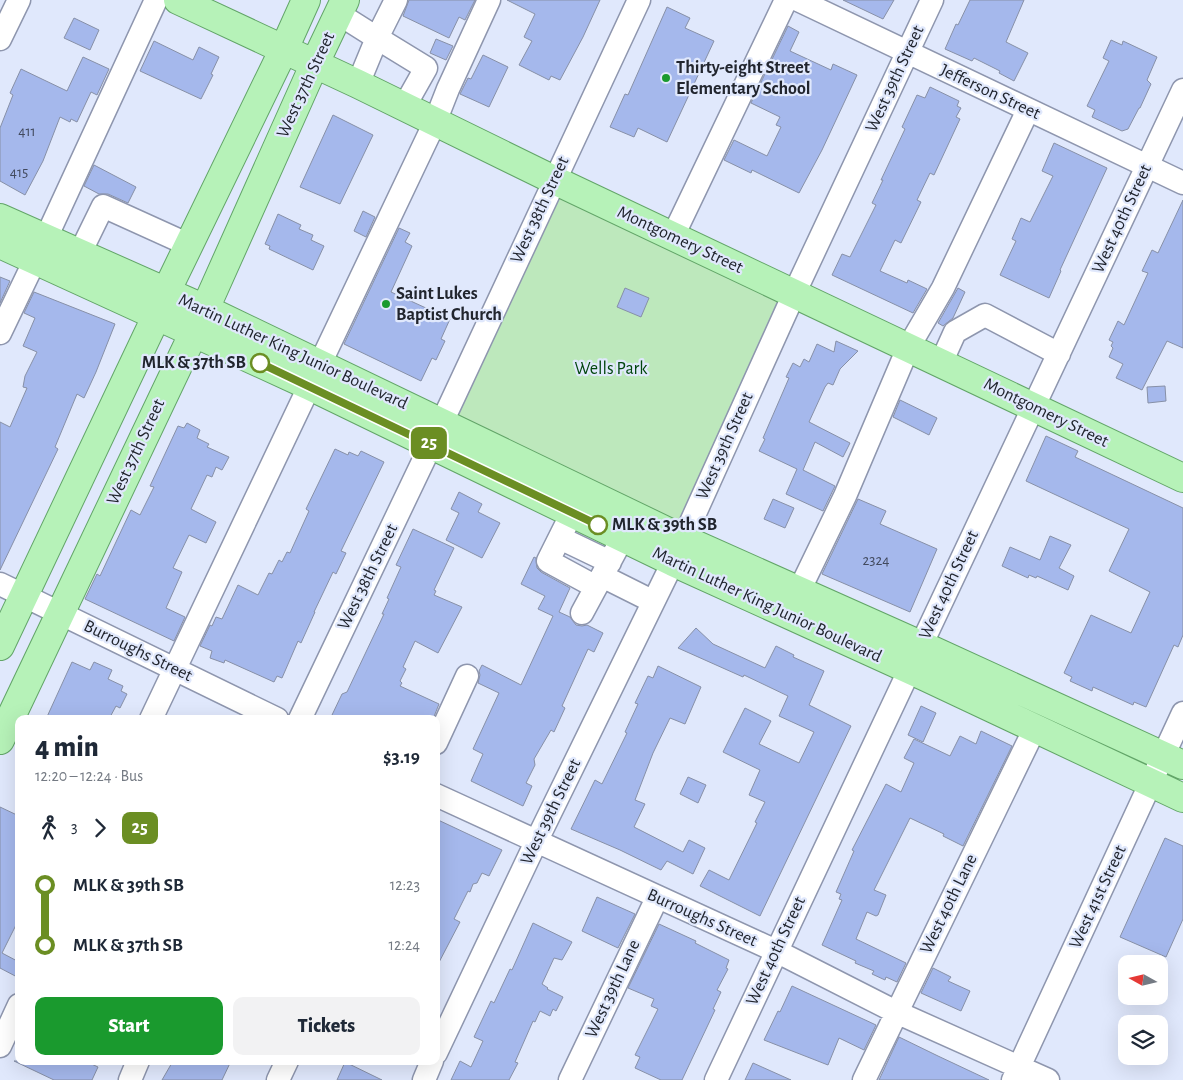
<!DOCTYPE html>
<html lang="en">
<head>
<meta charset="utf-8">
<style>
  :root { --surface:#fff; --page:#f2f2f3; --text:#1f2937; --muted:#747a83; --accent:#1a9a2e }
  body { margin:0; font-family:"Alegreya Sans",sans-serif; background:var(--page); color:var(--text); height:100vh; display:flex; flex-direction:column; font-size:19px; white-space:nowrap }
  * { box-sizing:border-box; margin:0 }
  p { font-size:16px; color:var(--muted) }
  .icon { flex:none; width:28px; height:28px; fill:none; stroke:currentColor; stroke-width:2; stroke-linecap:round; stroke-linejoin:round }
  .map { position:relative; flex:1; overflow:hidden }
  .side { position:absolute; left:15px; top:715px; width:425px; height:350px; display:flex; flex-direction:column; background:var(--surface); border-radius:10px; box-shadow:0 5px 20px #0002 }
  .side>* { flex:none }
  .badge { padding:0 10px; border-radius:8px; font-size:18px; line-height:32px }
  .needle { width:32px; rotate:278deg }
  .buttons { position:absolute; left:1118px; top:955px; display:grid; gap:10px }
  .buttons a { display:grid; place-items:center; width:50px; height:50px; border-radius:10px; background:var(--surface); box-shadow:0 5px 20px #0002; font-size:25px }
  .map>.badge { position:absolute; translate:-50% -50%; box-shadow:0 0 0 2px #fff }
  .legs { display:flex; align-items:center; gap:8px; height:55px; padding:0 20px; font-size:16px }
  .legs p { margin-inline-start:auto }
  .head { display:flex; align-items:center; justify-content:space-between; height:85px; padding:0 20px }
  h1 { font-size:28px; font-weight:800; line-height:38px }
  .action { display:flex; gap:10px; margin-top:auto; padding:10px 20px }
  .action a { flex:1; height:58px; border-radius:10px; background:var(--accent); color:#fff; font-size:20px; font-weight:800; line-height:58px; text-align:center }
  .action a+a { background:var(--page); color:var(--text) }
  ul { padding:0 20px; list-style:none }
  li { display:flex; align-items:center; gap:18px; height:60px; font-size:19px }
  li i { display:grid; place-items:center; width:8px; height:100%; margin:0 6px; background:currentColor }
  li i::after { content:''; width:12px; height:12px; margin:-6px; border:4px solid; border-radius:50%; background:var(--surface) }
  li p { margin-inline-start:auto }
  li:first-child i { background:linear-gradient(#0000 50%,currentColor 0) }
  li:last-child i { background:linear-gradient(currentColor 50%,#0000 0) }
  .map>svg:first-child { display:block }
  .green { fill:#bde8bc }
  .building { fill:#a5b8ec; stroke:#8790a7 }
  .lines { fill:none; stroke-linecap:round; stroke-linejoin:round }
  .minor-casing { stroke:#8e96ae; stroke-width:25 }
  .major-casing { stroke:#62a568; stroke-width:30 }
  .minor { stroke:#fff; stroke-width:22 }
  .major { stroke:#b6f2b8; stroke-width:28 }
  .line-1-casing { stroke:#fff; stroke-width:11 }
  .line-1 { stroke:#6b8e23; stroke-width:8 }
  .poi-dot { fill:#1a9a2e; stroke:#e0e8fc; stroke-width:2 }
  .stop-1-dot { fill:#fff; stroke:#6b8e23; stroke-width:2.5 }
  .labels { text-anchor:middle; dominant-baseline:central; stroke-width:4.5; stroke-linejoin:round; paint-order:stroke }
  .number-label { font-size:15px; fill:#424a5e }
  .poi-label { font-size:18px; font-weight:bold; fill:#21252e; stroke:#e0e8fc; text-anchor:start }
  .street-label { font-size:18px; fill:#21252e; stroke:#e0e8fc }
  .stop-label { font-size:18px; font-weight:bold; fill:#21252e; stroke:#e0e8fc; text-anchor:end }
  .park-label { font-size:18px; fill:#01460d; stroke:#e0e8fc }
</style>
</head>
<body>
<div class="map">
<svg width="1183" height="1080" viewBox="0 0 1183 1080">
  <rect width="100%" height="100%" fill="#e0e8fc"/>
  <!-- green -->
  <path class="green" d="M556,187l229,108 -115,248 -230,-110z"/>
  <!-- building -->
  <path class="building" d="M409,0h66l-10,20 -6,-3 -10,21 -46,-22z
    M507,0h93l-17,37 -23,43 -9,-4 -2,4 -30,-15 13,-24 -8,-4 11,-23z
    M843,0h51l-11,19z
    M970,0h54l-18,42 22,11 -14,28 -15,-8 1,-2 -26,-13 -2,3 -27,-12 11,-25 2,1z
    M667,7l23,11 -5,10 29,13 -47,101 -29,-14 -4,9 -24,-10 15,-33 3,1z
    M74,18l25,12 -9,20 -26,-12z
    M788,26l11,6 -9,19 41,19 2,-6 24,11 -35,75 -23,43 -47,-23 -1,3 -27,-13 10,-20 33,16 14,-29 -5,-2 4,-8 -29,-14z
    M436,39l17,7 -7,14 -16,-7z
    M1111,40l11,5 1,-4 34,16 -10,23 4,4 -11,24h-1l-11,21 -6,2 -30,-14 3,-7 -8,-4 22,-45 -6,-3z
    M154,41l39,19 6,-13 20,10 -8,17 2,1 -12,24 -61,-28z
    M483,55l25,12 -19,40 -29,-13 8,-16 3,1z
    M83,57l26,12 -12,26 -6,-3 -14,30 -6,-3 -1,3 -10,-5 -17,44 -18,34 -25,-14v-53l13,-33 -3,-2 11,-24 46,22z
    M930,87l29,14 -2,5 4,2 -5,9 4,2 -26,56 -4,-2 -13,27 4,2 -20,41 -6,-3 -15,31 27,12 1,-3 19,9 -14,24 -81,-38 10,-21 8,3 26,-52 -4,-2 11,-23h-2l24,-51 -3,-2 15,-32 8,3z
    M333,115l40,20 -33,69 -40,-17z
    M1054,143l53,25 -47,102 1,1 -12,27 -49,-23 16,-34 -4,-2 9,-21 9,4 23,-46 -11,-5z
    M94,165l42,22 -8,16 -20,-9h-9l-15,-8z
    M1183,200v148l-16,-7 -25,49 -26,-12 7,-14 -14,-7 4,-9 -2,-2 2,-4 -4,-2 9,-19 6,4 24,-52 -6,-2 10,-21 6,3z
    M363,211l12,6 -9,20 -12,-6z
    M278,214l23,11 -2,4 14,6 -2,5 13,6 -11,24 -44,-21 1,-3 -5,-2z
    M399,228l11,5 -5,9 7,4 -21,46 59,27 -9,20 4,2 -9,19 -4,-2 -11,23 -77,-37z
    M0,277l10,4 -10,22z
    M625,288l24,10 -8,19 -24,-10z
    M958,288l7,4 -12,26 -10,8 -5,-3z
    M34,292l81,32 -19,48 -12,26 -7,-4 -22,53 3,2 -58,121v-148l10,5 17,-39 -4,-1 2,-11 12,-24 -14,-6 12,-28 -11,-5z
    M836,341l22,10 -18,18 -7,16 -5,-2 -3,4 -16,35 41,21 -7,14 -28,-15 -12,28 32,16 -12,25 -37,-17 11,-25 -38,-18 6,-12 -2,-1 26,-60 -3,-1 7,-14 7,4 4,-8 5,3 8,-18 17,8z
    M1165,386l1,15 -18,2 -1,-16z
    M900,400l37,18 -8,17 -36,-18z
    M187,423l13,7 -3,8 12,6 -2,3 22,10 -7,13 -6,-3 -4,10 -5,-2 -16,34 25,13 -10,21 -17,-8 -16,33 9,4 -16,36 19,9 -11,24 -89,-42 12,-25 3,2 31,-66 9,5 14,-28 -4,-1 28,-60 6,2z
    M1046,436l32,15 -3,6 108,51v127l-5,12 -4,-2 -28,62 -12,-5 -1,3 -40,-18 -1,4 -22,-10 2,-4 -8,-4 27,-58 40,18 19,-41 -41,-21 20,-42 -103,-48z
    M335,449l13,6 1,-3 9,4 3,-5 23,11 -43,89 5,2 -10,21 -3,-2 -19,40h1l-14,31 -3,-2 -16,37 -5,-2 -3,6 -49,-22 -1,3 -14,-5 2,-7 -12,-5 10,-21 2,1 4,-9 6,2 16,-34 20,10 11,-22 3,1 7,-14 3,2 5,-10 3,1 19,-42 -3,-2z
    M459,492l23,12 -4,8 22,11 -18,35 -36,-18 13,-27 -8,-4z
    M773,499l21,9 -9,20 -21,-9z
    M858,499l28,12 -6,13 57,25 -27,63 -88,-38z
    M413,529l41,19 -20,42 2,1 -2,4 28,12 -24,46 -23,-12 -12,26 3,2 -6,12 2,2 -2,3 39,18 -6,15h-93l-8,-4 10,-21 5,-2 37,-78h-2l7,-15 -2,-1 14,-31 -5,-2z
    M1050,536l21,9 -12,23 15,8 -6,14 -31,-14 -1,2 -7,-3 -1,3 -26,-12 8,-19 30,13z
    M534,557l2,1 1,10 4,4 29,16 -11,24 11,5 6,8 6,1 5,-1 16,8 -9,19 -6,-3 -26,57 3,2 -11,24 -3,-2 -17,29 1,6 -9,18 6,3 -9,20 -52,-25 12,-27 -10,-5 26,-56 -21,-10 2,-8 -1,-4 3,-6 39,20 32,-69 -15,-7 7,-13 -24,-12z
    M696,628l17,16 52,24 11,-22 18,9 -1,2 31,14 -15,34 42,21 -91,190 -60,-30 9,-16 20,10 28,-57 -2,-1 10,-20 -16,-7 11,-25 -37,-18 22,-44 26,13 -12,23 40,19 15,-31 -35,-16 9,-20 -44,-21 -1,2 -65,-29z
    M72,662l18,8 4,-8 18,8 -4,9 15,7 -2,5 6,3 -7,14 -4,-2 -7,13h-63z
    M658,666l43,21 -16,37 -15,-6 -17,35 -18,47 10,4 -11,23 49,25 6,-12 16,8 -12,26 -26,-13 -6,9 -41,-20 -49,-21 24,-49 7,4 25,-51 -2,-1 13,-28 -3,-1 13,-27 5,2z
    M921,706l15,7 -13,29 -15,-7z
    M981,731l31,15 -49,100 -20,-10 1,-2 -34,-16 -36,72 12,5 -8,20 -2,1 -9,-4 -11,27 50,24 -9,19 -11,-5 -1,3 -13,-6 2,-3 -19,-8 1,-2 -34,-16 20,-45 -3,-1 2,-5 -5,-2 18,-41 -2,-1 34,-66 15,8 13,-29 -10,-5 10,-19 36,17 10,-20 16,8z
    M688,777l18,8 -8,18 -18,-9z
    M0,807l19,9v103l-17,34 17,9v16l-19,-10z
    M436,819l66,31 -13,26 -7,-3 -5,10 -4,1 -3,8 -2,-1 -14,28 6,3 -24,46z
    M1165,838l18,8v73l-17,38 -46,-20z
    M597,897l38,17 -17,34 -36,-17z
    M533,923l39,19 -10,18 -8,-2 -12,26 6,4 -1,1 16,8 -7,14 -3,-2 -3,7 -10,-5 -5,11 -2,-1 -18,41 3,1 -9,17h-58l9,-19 11,6 12,-26 -9,-4 17,-36 3,2 16,-34 2,1z
    M659,924l37,17 -1,2 34,17 -3,8 2,1 -11,21 4,2 -8,17 2,1 -33,70h-21l-26,-12 5,-11 -5,-2 23,-46 -7,-3 3,-7 -26,-11z
    M933,968l18,9 -3,4 22,10 -9,20 -40,-18z
    M792,986l84,39 -12,25 -25,-12 -11,27 -64,-25 14,-29 2,1z
    M899,1037l39,19 51,24h-110z
    M14,1061h71l13,6 -6,13h-38z
    M173,1061h58l-9,19h-60z
    M345,1062l37,18h-45z
    M753,1063l38,17h-46z"/>
  <g class="lines">
    <defs>
      <path id="minor" d="M396,0l-19,38 49,30 -22,39
        M798,0l385,183
        M339,14l38,24 -19,46
        M0,39l19,-39
        M673,236l113,-236
        M46,238l110,-238
        M80,253l23,-47 86,39
        M0,333l35,-73
        M941,363l14,-31 30,-17 74,39
        M572,513l-24,48 48,26
        M623,537l-21,39 50,25
        M560,538l50,24
        M0,584l277,135
        M799,591l46,-95 63,-148 35,-60 85,-178
        M582,613l20,-37
        M151,719l284,-597 13,-33 41,-89
        M300,719l150,-314 189,-405
        M436,743l31,-67
        M436,795l340,156 120,61 152,68
        M0,1046l19,-41
        M436,1053l100,-211 137,-280 121,-268 138,-294
        M130,1080l8,-19
        M278,1080l9,-19
        M424,1080l8,-19
        M570,1080l87,-182
        M716,1080l467,-990
        M864,1080l171,-352
        M1013,1080l170,-367"/>
      <path id="major" d="M178,0l180,84 196,96 629,298
        M0,218l205,91 478,230 251,112 249,114
        M0,244l310,142 363,176 253,115 257,121
        M0,646l157,-331 9,-23 118,-243 22,-49
        M0,740l205,-431 110,-246 30,-63"/>
    </defs>
    <!-- minor casing -->
    <use href="#minor" class="minor-casing"/>
    <!-- major casing -->
    <use href="#major" class="major-casing"/>
    <!-- minor -->
    <use href="#minor" class="minor"/>
    <!-- major -->
    <use href="#major" class="major"/>
  </g>
  <g class="lines">
    <defs>
      <path id="line-1" d="M260,363l338,162"/>
    </defs>
    <!-- line-1 casing -->
    <use href="#line-1" class="line-1-casing"/>
    <!-- line-1 -->
    <use href="#line-1" class="line-1"/>
  </g>
  <!-- markers -->
  <g class="poi-dot">
    <circle cx="666" cy="78" r="5"/>
    <circle cx="386" cy="304" r="5"/>
  </g>
  <g class="stop-1-dot">
    <circle cx="260" cy="363" r="9"/>
    <circle cx="598" cy="525" r="9"/>
  </g>
  <g class="labels">
    <!-- number labels -->
    <g class="number-label">
      <text x="27" y="131">411</text>
      <text x="19" y="172">415</text>
      <text x="876" y="560">2324</text>
    </g>
    <!-- poi labels -->
    <g class="poi-label">
      <text x="676" y="68">Thirty-eight Street<tspan x="676" dy="21">Elementary School</tspan></text>
      <text x="396" y="294">Saint Lukes<tspan x="396" dy="21">Baptist Church</tspan></text>
    </g>
    <!-- street labels -->
    <g class="street-label">
      <text transform="translate(895 79) rotate(-65)">West 39th Street</text>
      <text transform="translate(306 85) rotate(-65)">West 37th Street</text>
      <text transform="translate(990 92) rotate(25)">Jefferson Street</text>
      <text transform="translate(540 210) rotate(-65)">West 38th Street</text>
      <text transform="translate(1122 219) rotate(-65)">West 40th Street</text>
      <text transform="translate(680 240) rotate(25)">Montgomery Street</text>
      <text transform="translate(293 352) rotate(25)">Martin Luther King Junior Boulevard</text>
      <text transform="translate(1046 413) rotate(26)">Montgomery Street</text>
      <text transform="translate(725 446) rotate(-66)">West 39th Street</text>
      <text transform="translate(136 452) rotate(-65)">West 37th Street</text>
      <text transform="translate(368 577) rotate(-64)">West 38th Street</text>
      <text transform="translate(949 585) rotate(-65)">West 40th Street</text>
      <text transform="translate(767 605) rotate(25)">Martin Luther King Junior Boulevard</text>
      <text transform="translate(138 651) rotate(26)">Burroughs Street</text>
      <text transform="translate(551 812) rotate(-64)">West 39th Street</text>
      <text transform="translate(1098 897) rotate(-65)">West 41st Street</text>
      <text transform="translate(949 904) rotate(-64)">West 40th Lane</text>
      <text transform="translate(702 918) rotate(24)">Burroughs Street</text>
      <text transform="translate(776 951) rotate(-65)">West 40th Street</text>
      <text transform="translate(613 989) rotate(-65)">West 39th Lane</text>
    </g>
    <!-- stop labels -->
    <g class="stop-label">
      <text x="246" y="363">MLK &amp; 37th SB</text>
      <text x="612" y="525" text-anchor="start">MLK &amp; 39th SB</text>
    </g>
    <!-- park labels -->
    <g class="park-label">
      <text x="611" y="369">Wells Park</text>
    </g>
  </g>
</svg>
<div class="buttons">
<a><svg class="needle" viewBox="-14 -14 28 28"><path d="M0-13l5 13h-10z" fill="#e53935"/><path d="M0 13l5-13h-10z" fill="#747a83"/></svg></a>
<a><svg class="icon" aria-label="layers" viewBox="0 0 24 24"><path d="M12 4l9 5-9 5-9-5zM3 14l9 5 9-5"/></svg></a>
</div>
<b class="badge" style="left:429px;top:443px;background:#6b8e23;color:#fff">25</b>
<section class="side">
<div class="head"><div><h1>4 min</h1><p>12:20 – 12:24 · Bus</p></div><b>$3.19</b></div>
<div class="legs"><svg class="icon" aria-label="walk" viewBox="0 0 24 24"><circle cx="13" cy="4" r="2"/><path d="M13 8l-2 6 4 7M11 14l-3 7M7 12l3-4h3l4 4"/></svg>3<svg class="icon" aria-label="forward" viewBox="0 0 24 24"><path d="M9 5l7 7-7 7"/></svg><b class="badge" style="background:#6b8e23;color:#fff">25</b></div>
<ul>
<li><i style="color:#6b8e23"></i><b>MLK &amp; 39th SB</b><p>12:23</p></li>
<li><i style="color:#6b8e23"></i><b>MLK &amp; 37th SB</b><p>12:24</p></li>
</ul>
<div class="action"><a>Start</a><a>Tickets</a></div>
</section>
</div>
</body>
</html>
